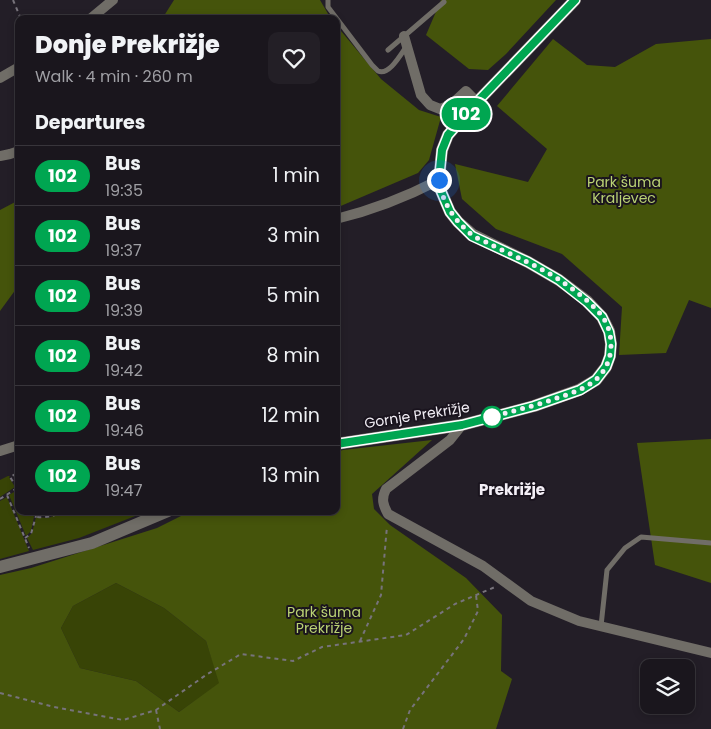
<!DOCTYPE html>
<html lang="en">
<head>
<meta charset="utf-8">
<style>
  :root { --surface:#1a161d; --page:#231f26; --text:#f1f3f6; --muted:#9f9fa4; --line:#38353b }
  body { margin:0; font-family:Poppins,sans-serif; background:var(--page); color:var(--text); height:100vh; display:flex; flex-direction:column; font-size:19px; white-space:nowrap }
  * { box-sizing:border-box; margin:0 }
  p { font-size:16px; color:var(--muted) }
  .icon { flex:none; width:28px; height:28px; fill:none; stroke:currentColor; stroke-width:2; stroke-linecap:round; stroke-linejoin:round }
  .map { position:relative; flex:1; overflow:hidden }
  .panel { position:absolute; left:15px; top:15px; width:325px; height:500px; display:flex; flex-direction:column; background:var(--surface); border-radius:10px; box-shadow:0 2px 8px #0003,0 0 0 1px var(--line) }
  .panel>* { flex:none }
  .badge { padding:0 10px; border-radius:16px; font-size:18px; line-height:32px }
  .buttons { position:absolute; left:640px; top:659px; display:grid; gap:10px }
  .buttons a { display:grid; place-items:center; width:55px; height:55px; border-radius:10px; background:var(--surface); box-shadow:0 2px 8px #0003,0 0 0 1px var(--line); font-size:25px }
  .you { position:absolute; width:25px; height:25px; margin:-12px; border:4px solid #fff; border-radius:50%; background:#1a73e8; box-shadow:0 0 0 8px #1a73e833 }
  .map>.badge { position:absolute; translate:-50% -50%; box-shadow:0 0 0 2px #fff }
  h2 { padding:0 20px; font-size:19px; line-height:45px }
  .round { display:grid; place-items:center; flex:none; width:52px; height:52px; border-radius:10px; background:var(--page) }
  .summary { display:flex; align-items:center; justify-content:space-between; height:85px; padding:0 20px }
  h1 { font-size:24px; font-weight:800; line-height:38px }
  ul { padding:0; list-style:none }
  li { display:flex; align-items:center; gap:15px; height:60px; padding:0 20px; border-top:1px solid var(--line) }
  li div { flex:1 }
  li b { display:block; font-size:19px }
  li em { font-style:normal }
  li .badge { min-width:55px; font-weight:700; text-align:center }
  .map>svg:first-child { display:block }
  .green { fill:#384406 }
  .forest { fill:#45540b; fill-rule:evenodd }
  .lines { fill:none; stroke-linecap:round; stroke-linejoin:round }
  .path { stroke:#77737b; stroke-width:2; stroke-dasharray:4 4; stroke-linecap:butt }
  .service { stroke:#706d67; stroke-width:5 }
  .minor { stroke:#706d67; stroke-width:10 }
  .tertiary { stroke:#706d67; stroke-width:12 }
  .line-casing { stroke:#fff; stroke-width:11 }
  .line { stroke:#00a651; stroke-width:8 }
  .walk { stroke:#f3eff6; stroke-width:5; stroke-dasharray:0 9 }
  .stop-dot { fill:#fff; stroke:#00a651; stroke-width:2.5 }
  .labels { text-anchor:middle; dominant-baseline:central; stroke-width:4; stroke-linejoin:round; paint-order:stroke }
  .park-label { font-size:14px; fill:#bad274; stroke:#1a141e }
  .street-label { font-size:14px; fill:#f3eff6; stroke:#1a141e }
  .neighbourhood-label { font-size:15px; font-weight:bold; fill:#f3eff6; stroke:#1a141e }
</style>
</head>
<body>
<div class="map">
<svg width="711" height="729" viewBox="0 0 711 729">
  <rect width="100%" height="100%" fill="#231e27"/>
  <!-- green -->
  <path class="green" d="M8,476h2l-1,1 6,10 -15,10v-17z
    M19,489v22h12l3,6 -3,14 -5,5 -17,-41z
    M7,497l22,54 -29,8v-58z
    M66,511h82l-69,27 -46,12 -6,-12 5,-5 4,-16 12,1z
    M116,583l48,25 42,33 14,42 -41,29 -43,-31 -56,-13 -19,-40 12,-22z"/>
  <!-- forest -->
  <path class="forest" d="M174,0h146l11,19h-169z
    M441,0h115l-50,54 -18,16 -19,-1 -43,-34z
    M336,25l45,54 38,31 22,7 -12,43 -11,13 -82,35z
    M553,39l34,26 28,2 41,-23 55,-5v269l-22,-8 -23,53 -47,2 3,-48 -60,-53 -66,-25 -34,-30 -7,-35 73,18 19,-33 -50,-43z
    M19,200v85l-19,26v-101z
    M711,439v144l-56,-18 -18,-122z
    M432,440l-60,54 2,15 16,16 76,53 36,37 -1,56 11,8 -16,50h-496v-154l31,-7 126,-40 34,-17h145v-59l7,-2zM116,583l48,25 42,33 13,42 -40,29 -43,-31 -56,-13 -19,-40 12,-22z"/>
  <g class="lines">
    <!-- path -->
    <path class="path" d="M13,0l8,19
      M16,467l3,4
      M17,488l-7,-11 9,-5
      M7,495l22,53
      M0,499l19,-12
      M32,511l5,6c10,1 18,-1 27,-6
      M25,538l6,-4 5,-18
      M360,641l21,-46 6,-69
      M0,693l54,14 69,13 33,-10 50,-35 35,-21 52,7 29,-14 84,-12 49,-31 40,-17
      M156,710l4,19
      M403,729l7,-19 54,-71 14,-28 -2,-16"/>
    <!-- service -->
    <path class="service" d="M328,0v7l44,58c2,2 4,4 6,6 11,5 23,-17 28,-24
      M388,50l56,-48
      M601,626l6,-56 18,-22 16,-11 70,6"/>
    <!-- minor -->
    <path class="minor" d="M90,19l23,-19
      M404,36l17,59 9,10 10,4 12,-5 14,-13 11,11
      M0,78l19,-11
      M0,156l10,-2 9,-3
      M336,219c37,-9 70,-22 103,-39
      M462,425l-12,15 -64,49c-5,10 -3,16 2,25l95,52 48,35 48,20 132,32
      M0,451l19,-6"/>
    <!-- tertiary -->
    <path class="tertiary" d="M336,444l126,-19 72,-19 45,-16 17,-10 10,-13 4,-11 1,-12 -2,-13 -7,-14 -15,-16 -28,-21 -31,-18 -55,-27 -15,-13 -8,-10 -9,-21 -2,-11 3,-30 6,-15 29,-33 98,-102
      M0,567l92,-24 76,-32"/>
  </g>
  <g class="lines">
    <defs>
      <path id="line" d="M336,444l126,-19 72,-19 46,-16 16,-10 10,-13 4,-11 1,-12 -2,-12 -7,-15 -15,-15 -28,-22 -31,-18 -56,-26 -14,-14 -8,-10 -9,-21 -2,-11 3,-30 6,-15 29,-33 98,-102"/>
    </defs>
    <!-- line casing -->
    <use href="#line" class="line-casing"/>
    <!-- line -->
    <use href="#line" class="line"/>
    <!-- walk -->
    <path class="walk" d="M439,180c3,22 15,40 32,54 6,5 16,8 23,12 22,11 44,20 64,33 15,10 33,23 44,37 14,19 12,50 -8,65 -10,8 -22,12 -34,16 -25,9 -51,15 -76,22l8,-2"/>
  </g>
  <!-- markers -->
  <circle class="stop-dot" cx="492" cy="417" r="10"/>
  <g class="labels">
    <!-- park labels -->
    <g class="park-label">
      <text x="624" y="182">Park šuma<tspan x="624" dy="16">Kraljevec</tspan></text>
      <text x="324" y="612">Park šuma<tspan x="324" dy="16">Prekrižje</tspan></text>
    </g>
    <!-- street labels -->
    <g class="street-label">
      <text transform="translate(417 415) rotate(-9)">Gornje Prekrižje</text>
    </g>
    <!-- neighbourhood labels -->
    <g class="neighbourhood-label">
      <text x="512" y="489">Prekrižje</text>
    </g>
  </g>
</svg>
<div class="buttons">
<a><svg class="icon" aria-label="layers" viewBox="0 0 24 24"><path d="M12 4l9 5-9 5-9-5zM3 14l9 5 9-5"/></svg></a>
</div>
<div class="you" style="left:439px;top:180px"></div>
<b class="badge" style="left:466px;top:114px;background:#00a651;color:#fff">102</b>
<section class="panel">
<div class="summary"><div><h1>Donje Prekrižje</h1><p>Walk · 4 min · 260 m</p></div><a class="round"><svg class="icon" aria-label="heart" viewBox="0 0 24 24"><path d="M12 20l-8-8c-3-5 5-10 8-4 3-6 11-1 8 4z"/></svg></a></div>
<h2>Departures</h2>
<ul>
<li><span class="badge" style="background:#00a651;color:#fff">102</span><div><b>Bus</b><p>19:35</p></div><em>1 min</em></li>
<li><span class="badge" style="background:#00a651;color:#fff">102</span><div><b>Bus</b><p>19:37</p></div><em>3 min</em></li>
<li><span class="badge" style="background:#00a651;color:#fff">102</span><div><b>Bus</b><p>19:39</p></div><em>5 min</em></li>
<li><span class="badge" style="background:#00a651;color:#fff">102</span><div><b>Bus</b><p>19:42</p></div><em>8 min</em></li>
<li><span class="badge" style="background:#00a651;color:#fff">102</span><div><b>Bus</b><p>19:46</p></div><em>12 min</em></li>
<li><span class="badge" style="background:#00a651;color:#fff">102</span><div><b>Bus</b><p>19:47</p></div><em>13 min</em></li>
</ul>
</section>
</div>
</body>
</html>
